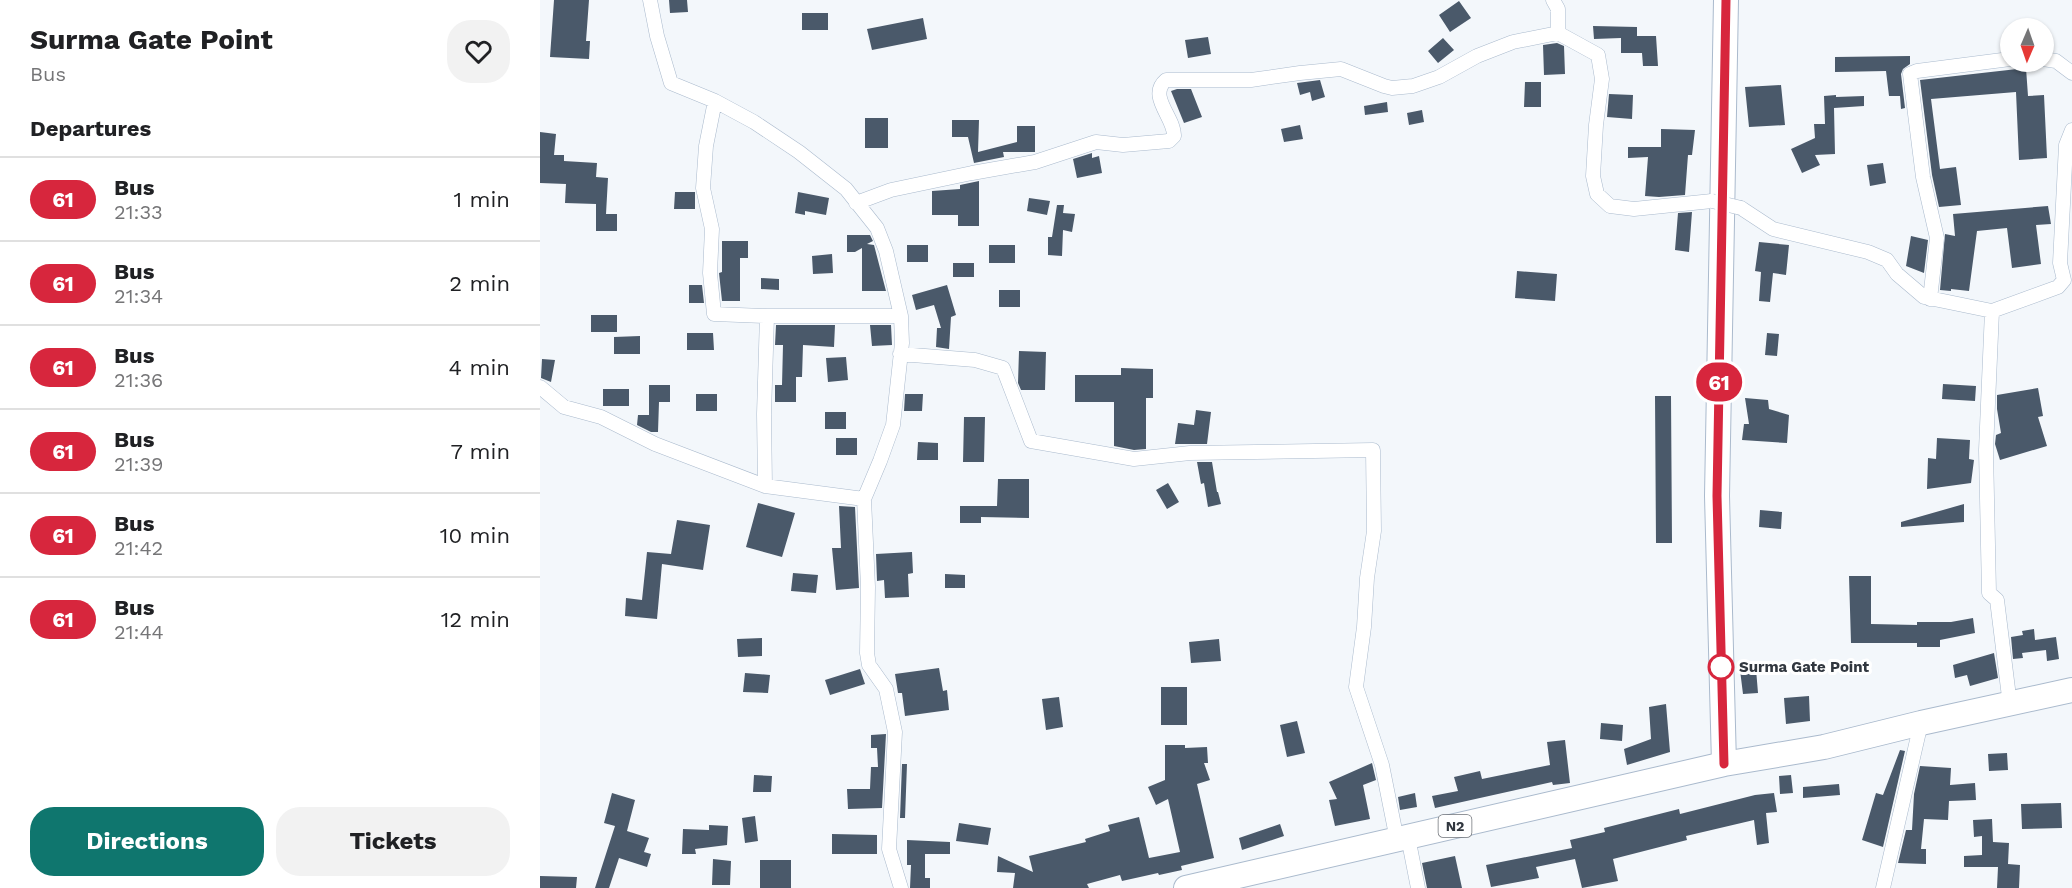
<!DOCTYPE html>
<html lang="en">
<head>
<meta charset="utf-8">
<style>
  :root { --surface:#fff; --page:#f2f2f2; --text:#202124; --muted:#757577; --line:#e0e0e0; --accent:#0f766e }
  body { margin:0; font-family:"Work Sans",sans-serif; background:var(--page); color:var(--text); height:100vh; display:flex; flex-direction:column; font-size:22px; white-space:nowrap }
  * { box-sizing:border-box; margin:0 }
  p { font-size:20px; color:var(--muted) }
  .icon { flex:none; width:33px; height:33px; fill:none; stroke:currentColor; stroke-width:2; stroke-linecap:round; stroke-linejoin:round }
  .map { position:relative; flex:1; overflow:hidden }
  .sheet { display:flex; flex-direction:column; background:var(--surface); width:540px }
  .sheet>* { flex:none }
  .badge { padding:0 12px; border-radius:20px; font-size:21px; line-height:39px }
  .needle { width:39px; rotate:182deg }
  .tools { position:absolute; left:1460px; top:18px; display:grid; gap:12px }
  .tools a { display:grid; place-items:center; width:54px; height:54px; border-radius:50%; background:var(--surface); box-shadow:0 2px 4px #0004; font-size:30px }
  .map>.badge { position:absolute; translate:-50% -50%; box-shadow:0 0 0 3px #fff }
  h2 { padding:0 30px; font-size:22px; line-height:54px }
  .round { display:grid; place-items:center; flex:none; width:63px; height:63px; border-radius:24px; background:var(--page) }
  .summary { display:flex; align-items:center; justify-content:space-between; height:102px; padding:0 30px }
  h1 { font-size:28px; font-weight:700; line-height:45px }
  .cta { display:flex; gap:12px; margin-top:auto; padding:12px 30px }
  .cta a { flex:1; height:69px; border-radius:24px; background:var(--accent); color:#fff; font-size:24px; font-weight:700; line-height:69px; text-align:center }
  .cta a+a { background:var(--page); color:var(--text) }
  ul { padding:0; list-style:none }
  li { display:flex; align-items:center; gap:18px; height:84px; padding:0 30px; border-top:2px solid var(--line) }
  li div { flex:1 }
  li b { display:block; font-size:22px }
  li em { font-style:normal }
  li .badge { min-width:66px; font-weight:700; text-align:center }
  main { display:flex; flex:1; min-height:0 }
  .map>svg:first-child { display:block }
  .building { fill:#4a596a }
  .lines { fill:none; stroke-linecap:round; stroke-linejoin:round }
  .street-casing { stroke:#aabacd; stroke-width:15 }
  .highway-casing { stroke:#aabacd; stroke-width:26 }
  .street { stroke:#fff; stroke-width:14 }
  .highway { stroke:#fff; stroke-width:24 }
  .street-bridge-casing { stroke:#aabacd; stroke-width:15; stroke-linecap:butt }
  .street-bridge { stroke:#fff; stroke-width:14 }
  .line-casing { stroke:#fff; stroke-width:14 }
  .line { stroke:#d7263d; stroke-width:9 }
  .stop-dot { fill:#fff; stroke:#d7263d; stroke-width:3 }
  .labels { text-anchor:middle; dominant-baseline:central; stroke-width:6; stroke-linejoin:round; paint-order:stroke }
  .shield { fill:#fff; stroke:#6f7379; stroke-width:1.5 }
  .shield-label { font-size:14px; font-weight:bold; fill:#31373f }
  .stop-label { font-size:15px; font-weight:bold; fill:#31373f; stroke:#fff; text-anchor:start }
</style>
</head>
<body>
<main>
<section class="sheet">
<div class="summary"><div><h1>Surma Gate Point</h1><p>Bus</p></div><a class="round"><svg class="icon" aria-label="heart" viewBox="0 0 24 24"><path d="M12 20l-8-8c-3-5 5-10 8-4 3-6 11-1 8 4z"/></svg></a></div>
<h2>Departures</h2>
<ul>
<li><span class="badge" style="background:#d7263d;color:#fff">61</span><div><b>Bus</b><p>21:33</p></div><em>1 min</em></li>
<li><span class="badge" style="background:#d7263d;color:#fff">61</span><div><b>Bus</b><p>21:34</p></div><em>2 min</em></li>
<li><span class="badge" style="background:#d7263d;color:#fff">61</span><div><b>Bus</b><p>21:36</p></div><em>4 min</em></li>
<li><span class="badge" style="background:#d7263d;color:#fff">61</span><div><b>Bus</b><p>21:39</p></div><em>7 min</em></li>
<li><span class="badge" style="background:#d7263d;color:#fff">61</span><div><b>Bus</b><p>21:42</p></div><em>10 min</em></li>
<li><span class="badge" style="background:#d7263d;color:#fff">61</span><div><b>Bus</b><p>21:44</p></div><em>12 min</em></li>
</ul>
<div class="cta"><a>Directions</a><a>Tickets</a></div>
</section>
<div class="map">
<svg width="1532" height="888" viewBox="0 0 1532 888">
  <rect width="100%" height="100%" fill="#f3f7fb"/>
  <!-- building -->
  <path class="building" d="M14,0h35l-3,41h4l-1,18 -39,-2z
    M129,0h18l1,12 -18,1z
    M919,1l12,17 -21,14 -11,-17z
    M262,13h26v17h-26z
    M383,18l4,21 -55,11 -5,-21z
    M1053,26l44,1v9h19l2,30h-15l-1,-13h-21v-15l-27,1z
    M668,37l3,17 -23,4 -3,-18z
    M903,38l11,12 -16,13 -10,-12z
    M1017,43l7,3 1,28 -21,1 -1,-30z
    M1370,56v8l-7,5 -2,5 4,34 -4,1 -1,-13h-11l-3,-25 -51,1v-15z
    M1486,68l2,28 16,-1 3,63 -28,2 -3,-68 -85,7 9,70 16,-2 5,38 -22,2 -7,-32 -12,-95z
    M780,80l5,17 -13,4 -2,-9 -10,3 -3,-12z
    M985,82h16v25h-17z
    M1241,85l4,40 -36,2 -4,-40z
    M637,89h14l11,28 -18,6 -13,-32z
    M1069,94l24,1 -1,24 -25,-2z
    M1296,95v2l28,-1v10l-30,2 1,46 -20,1 5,10 -18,8 -11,-24 24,-11 -1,-14h11l-1,-28z
    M847,102l1,10 -23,3 -1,-9z
    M882,110l2,12 -15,3 -2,-12z
    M325,118h23v30h-23z
    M412,120h27l-1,32 39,-10v-16h18v26h-32l1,5 -30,6 -6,-26h-16z
    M760,125l3,14 -19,3 -3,-13z
    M1121,129l34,1 -3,25h-4l-3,40 -26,2 -14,-1 3,-39 -20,1v-11h33z
    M0,132l16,2 -2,21h10v6l33,2 -1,14 12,1 -2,36h11v17h-21v-27l-31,-1 1,-19 -26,-1z
    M552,153v5l7,-2 3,17 -25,5 -4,-19z
    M1343,163l3,20 -16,3 -3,-21z
    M439,181v45h-21v-11h-26v-24l28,-2v-4z
    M135,192h20v17h-21z
    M258,192l31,6 -3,17 -21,-4v4l-10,-2z
    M489,198l21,3 -3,14 -20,-4z
    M517,205h7l-1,8 12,1 -3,18 -9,-2 -1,26 -14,-1v-18h4z
    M1508,206l3,18 -15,1 5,39 -29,4 -5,-40 -30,3 -8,60 -18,-2v2l-11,-1 5,-56 10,2 -2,-22z
    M1152,212l-3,40 -14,-2 3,-37z
    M307,235h23l3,6 -6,3 7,1 12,46h-24v-43l-7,4h-8z
    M1371,236l17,4 -4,33 -18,-7z
    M182,241h26v17h-8v43h-18l-3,-28 3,-1z
    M1219,242l30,3 -3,30 -13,-2 -3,29 -11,-1 2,-29 -6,-1z
    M367,245h21v17h-21z
    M449,245h26v18h-26z
    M292,254l1,19 -20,1 -1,-18z
    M413,263h21v14h-21z
    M977,271l40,3 -2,27 -40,-3z
    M221,278l18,1v11l-18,-1z
    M149,285h13l2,18h-15z
    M407,285l9,30 -5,2 -2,32 -13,-2 1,-19h4l-7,-23 -18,5 -4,-15z
    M459,290h21v17h-21z
    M51,315h26v17h-26z
    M236,325h59l-1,22 -31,-2 -1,32h-6v25h-21v-17h7l1,-40h-8z
    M330,325h21l1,20 -20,1z
    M147,333h26l1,17h-27z
    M1227,333l12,1 -2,22 -12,-1z
    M100,336v18h-26v-17z
    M479,351l27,1 -1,38h-24l-3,-7z
    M306,357l2,23 -20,2 -2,-24z
    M2,359l13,1 -4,22 -10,-4z
    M581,368l32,1v29h-7v51l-12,1 -20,-4v-44h-39v-27h46z
    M1403,384l33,2 -1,15 -33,-2z
    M109,385h21v17h-11l-1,30h-7l-14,-7 1,-10h11z
    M1498,388l5,28 -5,1 9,29 -47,14 -5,-16 1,-9 5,-2 -4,-24v-14z
    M63,389h26v17h-26z
    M156,394h21v17h-21z
    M365,394h18l-1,17h-18z
    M1115,396h16l1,147h-16z
    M1205,398l23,2 1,9 20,6 -2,28 -45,-3 2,-16h5z
    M656,410l15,2 -4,32h-32l3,-21 16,2z
    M285,412h21v17h-21z
    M424,417h21l-1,45h-21z
    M296,438h21v17h-21z
    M1397,438l33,2 -1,19 5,1 -3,23 -44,6 1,-31 8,1z
    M378,442l20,1v17h-21z
    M657,462h15l5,30h1l3,12 -13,3 -4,-24 -3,1z
    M458,479h31v39l-48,-1v6h-21v-17h37z
    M628,483l11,19 -12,7 -11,-19z
    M218,503l37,10 -13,44 -36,-10z
    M1424,504v18l-63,5v-5z
    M299,506l16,1 4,81 -23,2 -4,-42h9z
    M1220,510l22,2 -1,17 -22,-2z
    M137,520l33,5 -7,45 -41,-6 -5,55 -32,-3 1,-18 16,2 5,-48 24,2z
    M372,552l1,21 -5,1 1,23 -24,1 -1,-18 -7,1 -1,-27z
    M253,573l25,2 -2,18 -25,-2z
    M405,574l20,1v13h-20z
    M1309,576h22v48l46,1v-3h34l22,-4 2,15 -35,7v7h-23v-4h-66z
    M1494,629l1,11 21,-3 3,22 -12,2 -1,-11 -24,3 1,5 -10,1 -2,-22 12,-2 -1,-4z
    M222,638v18l-24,1 -1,-18z
    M679,639l2,22 -30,2 -2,-21z
    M1454,653l4,25 -28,8 -3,-11 -12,3 -2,-13z
    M399,668l4,23 4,-1 2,20 -44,6 -3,-23h-4l-3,-19z
    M320,669l5,15 -35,11 -5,-15z
    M1216,669l2,24 -15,1 -3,-24z
    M205,673l25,2 -2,18 -25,-1z
    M621,687h26v38h-26z
    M1269,696l1,25 -24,3 -2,-26z
    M519,697l4,30 -17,3 -4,-31z
    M1126,704l4,48 -43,13 -3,-16 27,-10 -2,-32z
    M757,721l8,32 -18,4 -7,-32z
    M1061,723l22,2 -1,16 -22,-2z
    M346,734l-4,74 -34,1 -1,-20h23l1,-22h7l-1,-19h-6v-13z
    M1025,740l5,43 -17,2 -1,-3 -117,26 -3,-12 26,-5 -4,-14 26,-6 2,8 68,-14 -3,-23z
    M625,745h20v3l22,-1 1,16h-4l6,17 -13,4 17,74 -33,8 1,4 -23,5 -1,-2 -36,8 -2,-6 -33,9 2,4h-76l2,-15 -18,-1 1,-16 35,16 -4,-16 57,-14 -1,-3 25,-8 -2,-6 31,-8 10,41 31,-6 -12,-53 -12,6 -8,-18 17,-7z
    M1360,750l5,1 -22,96 -21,-7 14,-47 7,2z
    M1467,753l1,17 -19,1 -1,-17z
    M832,763l4,17 -13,5 7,34 -35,7 -6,-26 8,-1 -8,-17z
    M362,764h5l-2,54h-5z
    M1380,766l31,2 -1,17 25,-2 1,17 -27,1 -1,19 -24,-1 -3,30h5v15l-28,-1 8,-33h6l2,-36z
    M214,775l18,1 -1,16h-18z
    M1251,775l2,18 -13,1 -1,-18z
    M1299,784l1,11 -37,3v-11z
    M72,793l23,7 -8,31 22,7 -5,14 7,2 -4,13 -28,-9 -10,30h-14l20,-62 -11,-3z
    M875,793l2,14 -17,3 -2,-13z
    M1234,793l3,19 -11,1 3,30 -12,2 -3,-25 -68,16 1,4 -74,19 5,22 -36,7 -7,-29 -39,8 3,11 -48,9 -5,-22 86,-17 -2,-8 35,-8 -1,-4 75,-19 1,5 75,-19z
    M1521,803l1,25 -40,1 -1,-25z
    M215,816l3,25 -13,2 -3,-25z
    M1452,819l1,23 16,1 -1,21 12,1 -1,23h-22l1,-21h-34v-11l18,-1v-19l-8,1 -1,-17z
    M419,823l32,5 -3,17 -32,-4z
    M740,824l4,12 -42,14 -3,-12z
    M169,825l19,1 -1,19 -32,4 1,5h-14l1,-25 26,1z
    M292,834l45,1v19h-45z
    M367,840l43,2v12h-25v24h5v10h-20l1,-23h-4z
    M915,856l7,32h-35l-5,-25z
    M173,859l18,2 -1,24h-18z
    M220,860h31v28h-31z
    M0,876l37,1 -1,11h-36z"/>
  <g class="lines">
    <defs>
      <path id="street" d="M110,0l7,36 14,47 44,18 39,21 45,30 47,37 31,39 9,23 15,65 1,27 -9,82 -13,36 -16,38 4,88 -1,66 2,12 17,24 9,43 -6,117 12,39
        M1013,0l5,9v24l40,22 4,24 -6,46 -3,51 4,18 13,12 24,3 78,-8
        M1503,59l13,2 16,12
        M175,101l-9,45 -3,42 9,41 -2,44 4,41 53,2h134
        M316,203l35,-13 81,-17 63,-11 61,-20 27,3 46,-4 5,-5c1,-18 -27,-40 -8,-56h85l49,-7 41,-4 43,17 8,2 21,-2 26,-9 38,-21 36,-14 45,-9
        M1201,208l32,21 95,23 19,8 10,14 27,23 68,14 66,-24 6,-7 -4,-17 6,-118 6,-15
        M1390,299l7,-61 -14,-61 -13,-103 7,-3 93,-12
        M1452,311l-6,139 3,143 8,7 13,105
        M360,354l75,6 28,8 28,73 103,18 56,-6 183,-3 1,81 -7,47 -3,49 -8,60 26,78 15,75
        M0,387l24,20 37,10 54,27 110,42 99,13
        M225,486l-1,-72 3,-98
        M868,837l10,51
        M1343,888l38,-165"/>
      <path id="highway" d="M1184,764l-7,-268 9,-496
        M646,888l538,-124 100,-17 97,-24 151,-33"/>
    </defs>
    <!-- street casing -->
    <use href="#street" class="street-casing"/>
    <!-- highway casing -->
    <use href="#highway" class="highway-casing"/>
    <!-- street -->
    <use href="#street" class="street"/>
    <!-- highway -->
    <use href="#highway" class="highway"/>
    <defs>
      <path id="street-bridge" d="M1172,201l29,7"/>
    </defs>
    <!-- street-bridge casing -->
    <use href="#street-bridge" class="street-bridge-casing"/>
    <!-- street-bridge -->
    <use href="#street-bridge" class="street-bridge"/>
  </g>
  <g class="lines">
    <defs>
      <path id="line" d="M1184,764l-7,-268 9,-496"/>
    </defs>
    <!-- line casing -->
    <use href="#line" class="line-casing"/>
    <!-- line -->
    <use href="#line" class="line"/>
  </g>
  <!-- markers -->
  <circle class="stop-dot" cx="1181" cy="667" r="12"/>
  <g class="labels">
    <!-- shield labels -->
    <rect class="shield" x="898.5" y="815" width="33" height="22" rx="4.5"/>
    <g class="shield-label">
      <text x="915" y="826">N2</text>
    </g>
    <!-- stop labels -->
    <g class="stop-label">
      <text x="1199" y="667">Surma Gate Point</text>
    </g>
  </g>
</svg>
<div class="tools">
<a><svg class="needle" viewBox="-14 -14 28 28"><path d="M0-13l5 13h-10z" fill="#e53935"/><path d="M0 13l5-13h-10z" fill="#757577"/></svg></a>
</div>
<b class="badge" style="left:1179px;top:382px;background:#d7263d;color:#fff">61</b>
</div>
</main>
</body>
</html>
